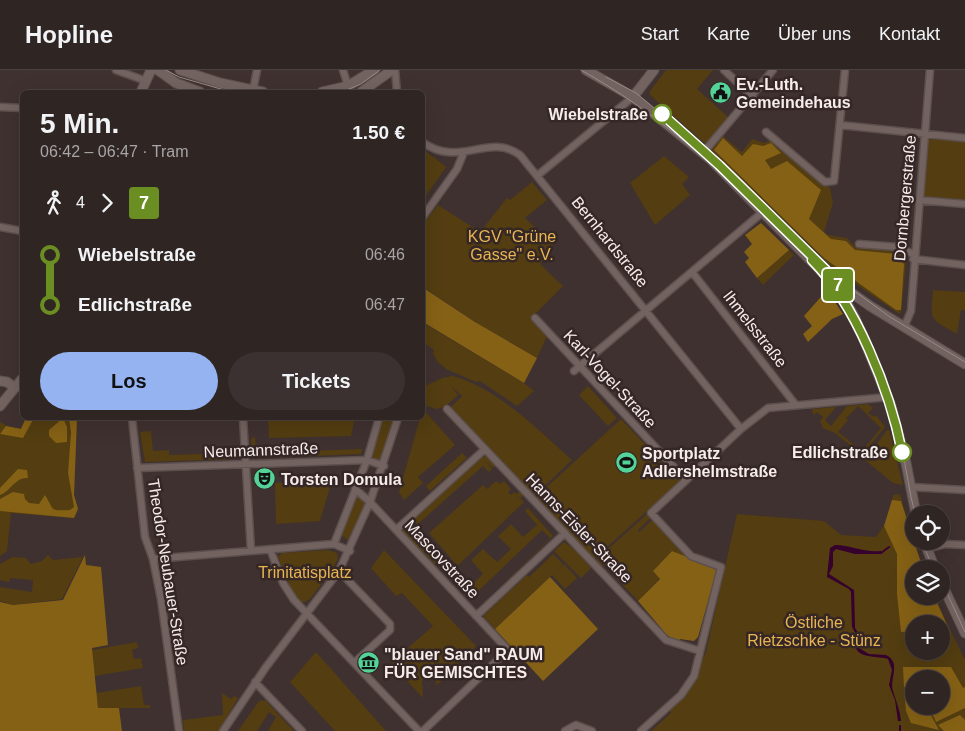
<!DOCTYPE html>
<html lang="de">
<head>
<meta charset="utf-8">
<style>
  :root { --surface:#2f2523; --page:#3b3130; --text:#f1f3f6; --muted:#a7a5a6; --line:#4a4241; --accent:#95b2f1 }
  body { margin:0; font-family:Helvetica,sans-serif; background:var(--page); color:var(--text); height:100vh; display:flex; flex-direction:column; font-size:19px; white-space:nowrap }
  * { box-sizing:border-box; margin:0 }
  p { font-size:16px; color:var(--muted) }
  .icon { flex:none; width:28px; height:28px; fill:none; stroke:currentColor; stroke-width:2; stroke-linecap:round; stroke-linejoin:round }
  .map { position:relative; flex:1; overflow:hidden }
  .sheet { position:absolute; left:20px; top:20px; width:405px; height:330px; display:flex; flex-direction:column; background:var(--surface); border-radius:8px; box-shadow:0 5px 20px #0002,0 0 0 1px var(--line) }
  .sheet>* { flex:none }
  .badge { padding:0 10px; border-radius:4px; font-size:18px; line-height:32px }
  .fabs { position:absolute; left:905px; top:435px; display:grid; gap:10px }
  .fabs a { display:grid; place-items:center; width:45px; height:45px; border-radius:50%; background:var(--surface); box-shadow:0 5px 20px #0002,0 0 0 1px var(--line); font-size:25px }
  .map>.badge { position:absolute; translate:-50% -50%; box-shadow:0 0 0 2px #fff }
  .legs { display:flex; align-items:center; gap:8px; height:55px; padding:0 20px; font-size:16px }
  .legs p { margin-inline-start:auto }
  .head { display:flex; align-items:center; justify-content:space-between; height:85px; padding:0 20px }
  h1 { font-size:28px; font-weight:700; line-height:38px }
  .button { display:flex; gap:10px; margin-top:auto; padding:10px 20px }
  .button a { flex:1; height:58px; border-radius:30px; background:var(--accent); color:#111; font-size:20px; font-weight:700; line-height:58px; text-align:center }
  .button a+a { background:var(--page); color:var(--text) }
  ul { padding:0 20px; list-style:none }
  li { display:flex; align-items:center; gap:18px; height:50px; font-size:19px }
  li i { display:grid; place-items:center; width:8px; height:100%; margin:0 6px; background:currentColor }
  li i::after { content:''; width:12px; height:12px; margin:-6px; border:4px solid; border-radius:50%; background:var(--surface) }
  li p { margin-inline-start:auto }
  li:first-child i { background:linear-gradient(#0000 50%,currentColor 0) }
  li:last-child i { background:linear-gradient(currentColor 50%,#0000 0) }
  header { display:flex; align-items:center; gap:30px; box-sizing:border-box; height:70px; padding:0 25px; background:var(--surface); border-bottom:1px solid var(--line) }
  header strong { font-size:24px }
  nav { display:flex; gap:28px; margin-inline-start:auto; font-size:18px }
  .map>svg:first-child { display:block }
  .green { fill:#533d11; fill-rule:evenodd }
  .forest { fill:#856115 }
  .water { fill:#36012d }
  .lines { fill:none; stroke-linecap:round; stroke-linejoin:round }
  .stream { stroke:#36012d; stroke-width:2 }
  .street-casing { stroke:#5c504e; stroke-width:9 }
  .secondary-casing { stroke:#5c504e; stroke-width:11 }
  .street { stroke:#736360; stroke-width:6 }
  .secondary { stroke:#736360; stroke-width:9 }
  .tram { stroke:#978a89; stroke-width:1 }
  .line-1-casing { stroke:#fff; stroke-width:11 }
  .line-1 { stroke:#6b8e23; stroke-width:8 }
  .stop-1-dot { fill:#fff; stroke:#6b8e23; stroke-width:2.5 }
  .labels { text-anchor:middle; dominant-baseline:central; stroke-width:5; stroke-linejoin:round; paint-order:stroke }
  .poi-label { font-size:16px; font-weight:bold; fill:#f6eceb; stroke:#352725; text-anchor:start }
  .stop-label { font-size:16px; font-weight:bold; fill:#f6eceb; stroke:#352725; text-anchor:end }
  .street-label { font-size:16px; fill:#f6eceb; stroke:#352725 }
  .park-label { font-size:16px; fill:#e8b553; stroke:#352725 }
</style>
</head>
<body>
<header>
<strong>Hopline</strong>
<nav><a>Start</a><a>Karte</a><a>Über uns</a><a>Kontakt</a></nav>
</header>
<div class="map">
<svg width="965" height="661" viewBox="0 0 965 661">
  <rect width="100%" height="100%" fill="#3f312f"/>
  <!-- green -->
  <path class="green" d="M666,0h47l-16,19 32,29 -11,14 24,20 10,-13 12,4 7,-3 59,48 3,15 -9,29 4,3 19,3 8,9 43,4 8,10 -5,52h-3l-64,-44 -132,-128 -52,-46v-4z
    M924,63l41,5v66l-47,-4z
    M423,79l23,18 -23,33z
    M664,86l25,21 -7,7 8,11 -35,30 -25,-42z
    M532,112l15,18 -22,18 28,26 -13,20 23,22 -31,31 16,17 -11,24 -60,-35 -54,-36v-63l15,-19 42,27 27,-34 3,2z
    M789,180l5,5 -31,30 -6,-7z
    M933,220l32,2v18h-4l-4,24c-27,-16 -27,-12 -24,-44z
    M422,252l102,61 10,8 -17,15 -37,-25 -4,1 -30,-13 -8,-7 -5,-8 1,-4 -11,-8z
    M453,306c46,13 84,53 119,84l-38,36 -83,-89 11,-11 -11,-10 7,9 -12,11 -9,3 -14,-4v-18l19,-9z
    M588,316l29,32 -9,8 -29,-31z
    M868,334l5,4 -5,5 6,4 2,-2 9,12 -23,28 -27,-22 -12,-5 -3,-7 3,-4 -6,-5 -4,3 -1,-6 24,-2 -11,13 6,6 16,-20zM858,336l23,22 -19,23 -24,-19 10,-12 -2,-2z
    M423,339l32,36 -37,32 5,6 -19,17 -5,-8 21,-74h2z
    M26,348h51l-3,77 4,14 -4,9 -63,-5 -4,38 -7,5v-134l7,4 13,3z
    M268,348h87l-4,18 -82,2z
    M382,348h15l-15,45 -11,-4z
    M621,349l59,62 -86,78 -57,-60v-3z
    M887,360h2l14,55 -10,-2 -28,-23z
    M151,361l2,20 16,-1v5l66,-2v6l-90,3 -5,-30z
    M255,367l1,16 106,-4 -1,5 -103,4 -6,-3 -1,-17z
    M462,383l5,5 -37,33 -4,-5z
    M486,386l11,8 -4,4 -7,-7 6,8 -3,3 -6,-6 -74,66 18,20 3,-2 11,12 -4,4 -36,-36 81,-73z
    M332,410l-12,41 -44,3 -1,-41z
    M496,411l4,3 4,-3 7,8 -3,3 3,3 3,-3 3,2 4,-4 4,4 -4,4 -4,-3 7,7 -76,73 -2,-2 10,-9 -27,-31 54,-48 4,4z
    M900,424l15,55 8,20h-9v27h20l31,64v71h-314l20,-18 -1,-3 21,-24 15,-34 31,-138 87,7 17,14 35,2 11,-16 6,-26zM914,554h27v27h-27zM914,609h27v27h-27z
    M360,427l6,9 -14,33 -4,1 -7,-5 14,-37z
    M528,438l25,28 -75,72 72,-70 -8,-8 -71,68 -7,-6 19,-18 -12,-14 12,-11 14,13 14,-13 -13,-13 13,-12 12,13 14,-12 -12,-14z
    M647,444l3,4 -12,12 1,2 13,-12 37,40 -17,-9 -19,20 7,7 -22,23 -34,-36 -3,1 -5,-6z
    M564,472l13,9 14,17 -10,10 -27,-27z
    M328,480l9,3 1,5 -5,11 -23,30 -5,3h-5l-10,-15 -12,-30 4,-4z
    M384,480l92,96 -39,39 -5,-11 -10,6 1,18 -32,-35 42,-37 -31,-33 -6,3 -25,-28z
    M553,484l10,10 -4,5 5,-5 13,14 -12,11 -13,-14 -57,54 -12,-13 44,-41 2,2z
    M48,485l5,5 30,-3 -21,42 -49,6 -13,-4v-14l32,5 1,-12 -23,-2 -1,4 -9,-2v-16l13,-7 13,1 5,6 11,-3z
    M137,572l1,6 -6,2 2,9 7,-1 2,10 -49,8 -2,-26z
    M316,582l70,79h-51l-45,-49z
    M141,616l3,19h6v3h-52l-2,-15z
    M222,623l9,6 3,-3 4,2 -19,33h-35l-1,-11 40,-5z
    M265,630l29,31h-26l8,-14 -7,-5 -12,19h-19l21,-30z"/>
  <!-- forest -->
  <path class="forest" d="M723,68l19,18 11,-12 10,2 8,-3 10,10 -16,7 6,9 16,-8 34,29 -12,29 22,20 15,2 9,9 41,4 8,10 -3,46h-5l-72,-52 -110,-108z
    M761,153l28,27 -32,28 -12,-16 4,-4 -5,-6 8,-8 -7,-9z
    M422,217l53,35 62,36 -13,25 -101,-61z
    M827,220l16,24 -11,5 -24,23 -5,-8 9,-8 -8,-10z
    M26,348h8l-11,20 -23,-4 6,-8 15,3z
    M63,348l4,9v15l-11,1 -7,-7v-6z
    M69,348h8l-3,77 4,14 -4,9 -74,-7v-12l13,-7 11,2 1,5 4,4 10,1 6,-9c10,16 4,16 25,15l4,-3 -6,-34 3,-40z
    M18,399l9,1 1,8c-13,-1 -17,13 -28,17v-7z
    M892,430l9,1 22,68h-9v27h20l13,29 -6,3v-4h-27v7l-13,1 -4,-38v-40l-13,-28z
    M672,481l45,18 -19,68 -4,4 -14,-2 -2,3 -11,-7 -29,-34 22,-22 -7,-8z
    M85,485l1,10 15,2 7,78 -16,3 6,60h21l3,23h-122v-129l13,3 50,-5z
    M550,507l48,52 -55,52 -48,-52z
    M903,597h48l12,21 2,-1v21l-29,14 -7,-16h12v-27h-27v11l-10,-3z
    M904,620l10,2v14h12l13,24 -28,-7 -5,-12z
    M960,645l5,5v11h-21l-6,-6z"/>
  <!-- water -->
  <path class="water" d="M835,475c16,0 29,8 46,6l1,3h-27l-19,-5 -3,3v14l-4,8 25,16 1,38 5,8 -1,12 10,6 17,1c16,8 3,23 7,36 3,10 7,19 8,30h-3l-3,-21 -6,-15 3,-15 -4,-11c-14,-4 -39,1 -31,-23l-5,-9 -1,-35 -2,-3 -22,-12 3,-29z"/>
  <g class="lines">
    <!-- stream -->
    <path class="stream" d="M881,483l8,-6
      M900,661v-5"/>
    <defs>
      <path id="street" d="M116,0l30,11
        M343,0l5,16
        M395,0l2,22
        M724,0l29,27
        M253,21l4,-21
        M0,37l22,1
        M840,55l125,13
        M766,62l59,50 9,-1 11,-111
        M422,72c38,27 66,-10 98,13l221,274
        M703,83l70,-83
        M538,105l95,-78
        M918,130l47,4
        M422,148l35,-49 7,-17
        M0,157l22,4
        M859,174l39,3 15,7
        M913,189l52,6
        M692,202l103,132
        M535,248l151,162
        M904,257l7,-16 19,-241
        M574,301l190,-160
        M447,339l219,231 34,11
        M132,348l13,119 8,22 8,40 18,132
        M243,348l8,133
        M137,398l230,-8 17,6
        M911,417l54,3
        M355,419l15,13 138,148 -85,81
        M396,460l89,-81
        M334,474l33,-84 12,-42
        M270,479l13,34 11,17 125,131
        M927,479l18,-5 20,1
        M153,489l181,-15 16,7
        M339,501l51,53v6l-36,33
        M476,546l89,-83
        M255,612l47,49
        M223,661l43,-64 73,-96 31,-69 28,-84
        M565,661l11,-6 16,6
        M641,661l40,-36 13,-19 27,-109 -30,-11 -40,-43 90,-84 27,-21 120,-11"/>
      <path id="secondary" d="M158,0l18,13 24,9
        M180,0l40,13 43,9
        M586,0l47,27 77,62 129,130 16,29 36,88 15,57 10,51
        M141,22l10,-22
        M322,22l26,-6 26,-16
        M361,22l31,-22
        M633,27l21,-27
        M838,213l32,23 95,58
        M0,311l7,1 8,6
        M0,336l22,-27
        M924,471l11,28
        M941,512l24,51"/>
    </defs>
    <!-- street casing -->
    <use href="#street" class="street-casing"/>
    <!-- secondary casing -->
    <use href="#secondary" class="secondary-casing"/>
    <!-- street -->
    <use href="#street" class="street"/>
    <!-- secondary -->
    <use href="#secondary" class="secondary"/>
    <!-- tram -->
    <path class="tram" d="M166,0l13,7 52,15
      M581,0c74,41 137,98 197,157 24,23 52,46 68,76 24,42 44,97 55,144 6,22 8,45 14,67
      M606,7l30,16 37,31
      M342,22l19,-8 19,-14
      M831,204l59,43 75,45
      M922,471l11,28
      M941,510l24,52"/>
  </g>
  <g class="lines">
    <defs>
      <path id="line-1" d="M662,44l57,51 106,104 15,17 -28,-26c44,44 78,131 90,192"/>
    </defs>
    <!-- line-1 casing -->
    <use href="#line-1" class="line-1-casing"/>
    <!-- line-1 -->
    <use href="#line-1" class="line-1"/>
  </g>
  <!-- icons -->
  <defs>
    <symbol id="civic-disc" viewBox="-11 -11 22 22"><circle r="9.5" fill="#53d397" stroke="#352725"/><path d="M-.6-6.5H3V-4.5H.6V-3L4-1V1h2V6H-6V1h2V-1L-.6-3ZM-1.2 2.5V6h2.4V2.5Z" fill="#111"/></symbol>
    <symbol id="stadium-disc" viewBox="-11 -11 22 22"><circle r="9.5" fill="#53d397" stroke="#352725"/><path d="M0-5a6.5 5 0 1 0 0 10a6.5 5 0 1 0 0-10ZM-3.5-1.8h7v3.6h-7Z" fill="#111"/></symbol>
    <symbol id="theatre-disc" viewBox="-11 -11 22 22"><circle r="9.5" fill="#53d397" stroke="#352725"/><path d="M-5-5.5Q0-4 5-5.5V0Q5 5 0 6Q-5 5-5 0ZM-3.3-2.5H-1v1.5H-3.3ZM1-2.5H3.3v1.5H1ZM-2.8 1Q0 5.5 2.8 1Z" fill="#111"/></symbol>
    <symbol id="museum-disc" viewBox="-11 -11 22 22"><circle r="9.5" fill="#53d397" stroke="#352725"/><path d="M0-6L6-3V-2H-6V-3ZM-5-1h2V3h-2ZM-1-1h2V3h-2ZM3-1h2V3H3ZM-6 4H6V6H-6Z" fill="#111"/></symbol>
  </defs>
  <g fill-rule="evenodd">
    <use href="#civic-disc" x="708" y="10" width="25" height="25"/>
    <use href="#stadium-disc" x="614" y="380" width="25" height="25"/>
    <use href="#theatre-disc" x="252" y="396" width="25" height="25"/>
    <use href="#museum-disc" x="356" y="580" width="25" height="25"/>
  </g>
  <!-- markers -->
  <g class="stop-1-dot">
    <circle cx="662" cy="44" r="9"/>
    <circle cx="902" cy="382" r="9"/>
  </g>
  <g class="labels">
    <!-- poi labels -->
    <g class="poi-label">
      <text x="736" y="14">Ev.-Luth.<tspan x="736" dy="18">Gemeindehaus</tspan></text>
      <text x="642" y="383">Sportplatz<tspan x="642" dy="18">Adlershelmstraße</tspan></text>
      <text x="281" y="409">Torsten Domula</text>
      <text x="384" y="584">"blauer Sand" RAUM<tspan x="384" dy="18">FÜR GEMISCHTES</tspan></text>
    </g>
    <!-- stop labels -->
    <g class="stop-label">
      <text x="648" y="44">Wiebelstraße</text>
      <text x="888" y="382">Edlichstraße</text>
    </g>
    <!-- street labels -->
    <g class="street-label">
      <text transform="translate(905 128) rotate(-85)">Dornbergerstraße</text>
      <text transform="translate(610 172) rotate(51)">Bernhardstraße</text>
      <text transform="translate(755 259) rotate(52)">Ihmelsstraße</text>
      <text transform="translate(610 309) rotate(47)">Karl-Vogel-Straße</text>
      <text transform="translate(261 380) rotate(-2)">Neumannstraße</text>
      <text transform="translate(579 458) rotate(46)">Hanns-Eisler-Straße</text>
      <text transform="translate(442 489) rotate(47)">Mascovstraße</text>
      <text transform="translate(168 502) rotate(81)">Theodor-Neubauer-Straße</text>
    </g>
    <!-- park labels -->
    <g class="park-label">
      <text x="512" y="166">KGV "Grüne<tspan x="512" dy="18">Gasse" e.V.</tspan></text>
      <text x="305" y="502">Trinitatisplatz</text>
      <text x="814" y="552">Östliche<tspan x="814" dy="18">Rietzschke - Stünz</tspan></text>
    </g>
  </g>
</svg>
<div class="fabs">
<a><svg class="icon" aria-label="locate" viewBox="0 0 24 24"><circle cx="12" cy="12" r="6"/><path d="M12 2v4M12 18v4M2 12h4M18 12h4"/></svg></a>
<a><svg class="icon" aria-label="layers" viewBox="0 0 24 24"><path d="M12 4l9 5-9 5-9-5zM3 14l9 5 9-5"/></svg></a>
<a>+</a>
<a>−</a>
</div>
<b class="badge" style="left:838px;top:215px;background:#6b8e23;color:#fff">7</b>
<section class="sheet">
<div class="head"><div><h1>5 Min.</h1><p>06:42 – 06:47 · Tram</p></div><b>1.50 €</b></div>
<div class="legs"><svg class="icon" aria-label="walk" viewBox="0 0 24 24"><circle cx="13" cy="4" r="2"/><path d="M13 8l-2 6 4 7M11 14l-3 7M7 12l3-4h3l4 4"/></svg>4<svg class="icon" aria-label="forward" viewBox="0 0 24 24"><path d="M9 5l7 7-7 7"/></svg><b class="badge" style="background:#6b8e23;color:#fff">7</b></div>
<ul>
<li><i style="color:#6b8e23"></i><b>Wiebelstraße</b><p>06:46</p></li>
<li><i style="color:#6b8e23"></i><b>Edlichstraße</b><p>06:47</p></li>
</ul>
<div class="button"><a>Los</a><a>Tickets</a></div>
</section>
</div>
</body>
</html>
